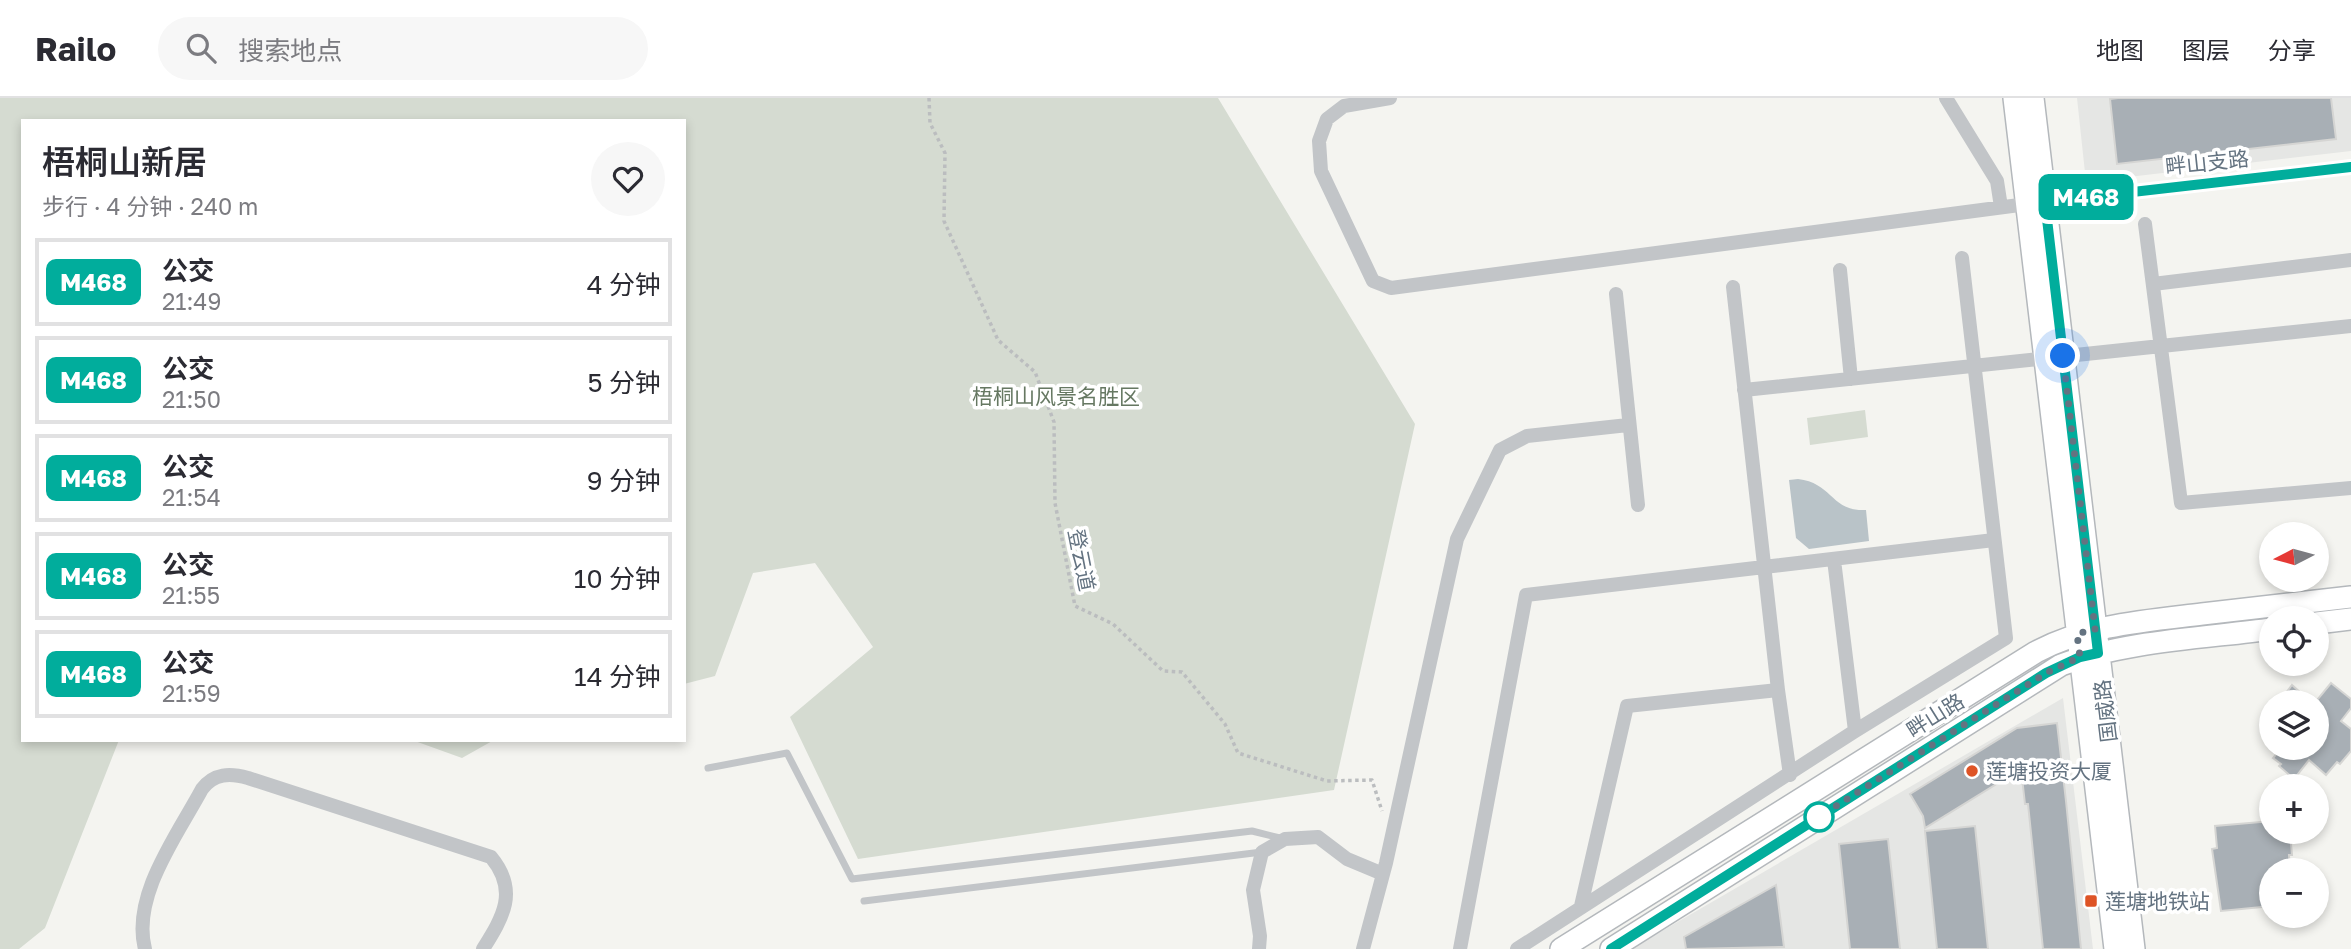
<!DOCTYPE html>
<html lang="zh">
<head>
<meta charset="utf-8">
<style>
  :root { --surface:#fff; --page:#f7f7f7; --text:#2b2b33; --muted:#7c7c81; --line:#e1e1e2 }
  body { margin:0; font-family:"Golos Text","Noto Sans SC",sans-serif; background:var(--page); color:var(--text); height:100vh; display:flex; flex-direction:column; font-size:26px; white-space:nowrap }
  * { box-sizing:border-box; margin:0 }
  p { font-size:23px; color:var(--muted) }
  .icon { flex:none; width:38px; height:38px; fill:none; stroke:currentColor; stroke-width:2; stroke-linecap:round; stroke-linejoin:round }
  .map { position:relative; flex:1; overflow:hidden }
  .sheet { position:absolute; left:21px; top:21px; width:665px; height:623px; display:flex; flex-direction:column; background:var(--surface); border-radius:0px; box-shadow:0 4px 10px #0003 }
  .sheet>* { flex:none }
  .badge { padding:0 14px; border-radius:10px; font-size:24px; line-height:46px }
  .needle { width:46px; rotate:264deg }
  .tools { position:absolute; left:2259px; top:424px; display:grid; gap:14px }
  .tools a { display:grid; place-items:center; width:70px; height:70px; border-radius:50%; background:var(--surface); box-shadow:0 4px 10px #0003; font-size:35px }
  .you { position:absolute; width:35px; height:35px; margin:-18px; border:5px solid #fff; border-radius:50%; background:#1a73e8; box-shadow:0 0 0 10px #1a73e833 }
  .map>.badge { position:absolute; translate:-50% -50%; box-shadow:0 0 0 4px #fff }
  .round { display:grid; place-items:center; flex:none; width:74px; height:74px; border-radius:37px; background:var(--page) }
  .summary { display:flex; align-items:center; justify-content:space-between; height:119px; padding:0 21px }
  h1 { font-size:33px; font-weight:600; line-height:52px }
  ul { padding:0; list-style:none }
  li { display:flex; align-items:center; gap:21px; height:88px; margin:0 14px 10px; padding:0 7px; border:4px solid var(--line); border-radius:0px }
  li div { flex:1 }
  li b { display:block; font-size:26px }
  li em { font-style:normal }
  li .badge { min-width:77px; font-weight:700; text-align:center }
  header { display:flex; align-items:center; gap:42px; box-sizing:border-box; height:98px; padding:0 35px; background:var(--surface); border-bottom:2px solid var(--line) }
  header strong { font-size:33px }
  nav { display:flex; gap:38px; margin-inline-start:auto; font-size:24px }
  .search { width:490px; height:63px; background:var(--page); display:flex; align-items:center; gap:18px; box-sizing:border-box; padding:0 24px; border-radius:38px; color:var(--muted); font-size:26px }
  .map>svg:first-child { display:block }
  .built { fill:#e5e6e4 }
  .green { fill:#d5dbd1 }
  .water { fill:#b9c3c8 }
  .building { fill:#a8afb5; stroke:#d5d5d3; stroke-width:2 }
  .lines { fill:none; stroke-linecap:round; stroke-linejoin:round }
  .secondary-casing { stroke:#b4b8bc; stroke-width:24 }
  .path { stroke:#bbbdbf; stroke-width:3.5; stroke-dasharray:3.5 3.5; stroke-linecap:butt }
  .lane { stroke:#c2c5c8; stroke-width:7 }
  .street { stroke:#c2c5c8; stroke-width:14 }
  .secondary { stroke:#fff; stroke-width:21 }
  .line-casing { stroke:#fff; stroke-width:16 }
  .line { stroke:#01ad9c; stroke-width:10 }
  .walk { stroke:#647381; stroke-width:7; stroke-dasharray:0 12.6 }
  .poi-dot { fill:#de5426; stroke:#fff; stroke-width:2.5 }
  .stop-dot { fill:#fff; stroke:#01ad9c; stroke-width:3.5 }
  .labels { text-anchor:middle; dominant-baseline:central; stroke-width:7; stroke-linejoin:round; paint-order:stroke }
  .street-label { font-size:21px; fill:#647381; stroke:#fff }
  .park-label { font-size:21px; fill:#667862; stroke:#fff }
  .poi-label { font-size:21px; fill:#647381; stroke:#fff; text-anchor:start }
</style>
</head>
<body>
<header>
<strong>Railo</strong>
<div class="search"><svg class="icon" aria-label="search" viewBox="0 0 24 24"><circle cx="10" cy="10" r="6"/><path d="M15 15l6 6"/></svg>搜索地点</div>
<nav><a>地图</a><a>图层</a><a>分享</a></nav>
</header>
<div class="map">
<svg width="2351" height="851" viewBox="0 0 2351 851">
  <rect width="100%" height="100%" fill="#f4f4f0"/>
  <!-- built -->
  <path class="built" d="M2077,0h274v53l-265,31z
    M2063,600l30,251h-462z"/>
  <!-- green -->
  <path class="green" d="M0,0h1218l197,326 -81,366 -476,69 -68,-142 83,-70 -58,-84 -62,10 -38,103 -31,8v-563h-661v619h96l-74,188 -26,21h-19z
    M1865,312l3,27 -58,8 -3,-27z
    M412,642h82l-32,18z"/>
  <!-- water -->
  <path class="water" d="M1798,381c35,4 33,33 68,31l3,31 -60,8 -13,-11 -7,-58z"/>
  <!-- building -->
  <path class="building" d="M2118,0h213l5,41 -219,25 -7,-65z
    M2331,585l20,16v9l-10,13 10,8v22l-11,13 -3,-2 -11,13 -17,-15 -15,19 -15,-13 2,-2 -8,-6 9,-11h35v-47z
    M2292,587l19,17h-32z
    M2057,625l9,78 15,148h-38l-15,-145h-3l-4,-35 -96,59 -2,-12 -13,-22 107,-66z
    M2272,723v10h18l2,24h-3l1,15h-18v36l-51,5 -9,-62 5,-1 -2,-22z
    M1975,728l13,123h-51l-12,-118z
    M1888,741l12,110h-50l-11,-105z
    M1776,787l8,62 -98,2 -2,-12z"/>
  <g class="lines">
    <defs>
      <path id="secondary" d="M2014,0l101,851
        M2033,0l101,851
        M2317,525l34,-4
        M1561,851l475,-297c51,-27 108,-31 166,-38 49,-6 99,-11 149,-17
        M1611,851l450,-284c63,-24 143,-27 211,-36"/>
    </defs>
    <!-- secondary casing -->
    <use href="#secondary" class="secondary-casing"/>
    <!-- path -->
    <path class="path" d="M929,0l1,25 15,30 -1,68 54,119 37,32 19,50 1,81 20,103 38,18 50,47 19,1 43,52 13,29 89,28 45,-1 10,31"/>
    <!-- lane -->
    <path class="lane" d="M708,670l79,-15 65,126 400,-48 32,8
      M864,803l398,-49"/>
    <!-- street -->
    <path class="street" d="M1390,0l-46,8 -17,13 -8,22 2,30 52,110 18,7 636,-84 324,-37
      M1946,0l51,83 4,26
      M2145,126l36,279 170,-15
      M1840,172l11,109
      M2153,186l198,-24
      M1733,189l45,403 12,85
      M1616,196l22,211
      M1744,292l607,-64
      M1834,462l21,171
      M1581,808l46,-200 151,-16
      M145,851c-14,-53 33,-115 57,-160 12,-16 28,-16 46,-11l243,79c28,34 12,60 -8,92
      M1259,851l1,-13 -7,-46 9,-38 23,-13 33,-2 29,22 36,15
      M1363,851l23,-86 71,-324 43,-89 27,-14 101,-11
      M1460,851l66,-354 468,-55
      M1517,851l338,-218 151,-93 -44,-380"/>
    <!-- secondary -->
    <use href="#secondary" class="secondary"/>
  </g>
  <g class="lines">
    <defs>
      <path id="line" d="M1611,851l435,-276 34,-16 18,-4 -53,-451 306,-35"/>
    </defs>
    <!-- line casing -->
    <use href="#line" class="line-casing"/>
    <!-- line -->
    <use href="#line" class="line"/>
    <!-- walk -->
    <path class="walk" d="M1819,719l-2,1 229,-145 34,-16 -3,-23 18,-5 -32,-273"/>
  </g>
  <!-- markers -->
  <g class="poi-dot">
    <circle cx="1972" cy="673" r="7"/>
    <rect x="2084" y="796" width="14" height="14" rx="3.5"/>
  </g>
  <circle class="stop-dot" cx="1819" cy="719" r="14"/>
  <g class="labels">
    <!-- street labels -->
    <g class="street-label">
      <text transform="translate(2207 64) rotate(-6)">畔山支路</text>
      <text transform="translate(1082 462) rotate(79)">登云道</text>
      <text transform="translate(2105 613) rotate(-97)">国威路</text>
      <text transform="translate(1935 617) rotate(-32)">畔山路</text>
    </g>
    <!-- park labels -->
    <g class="park-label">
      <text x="1056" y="298">梧桐山风景名胜区</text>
    </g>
    <!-- poi labels -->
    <g class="poi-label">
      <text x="1986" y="673">莲塘投资大厦</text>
      <text x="2105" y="803">莲塘地铁站</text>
    </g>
  </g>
</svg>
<div class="tools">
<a><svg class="needle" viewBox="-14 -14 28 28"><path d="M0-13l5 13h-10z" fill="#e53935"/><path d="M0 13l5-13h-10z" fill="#7c7c81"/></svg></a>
<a><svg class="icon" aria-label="locate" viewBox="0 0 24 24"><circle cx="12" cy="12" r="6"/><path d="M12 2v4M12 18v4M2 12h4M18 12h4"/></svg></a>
<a><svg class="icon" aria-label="layers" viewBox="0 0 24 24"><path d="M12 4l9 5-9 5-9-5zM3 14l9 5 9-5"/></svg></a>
<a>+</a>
<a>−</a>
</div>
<div class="you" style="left:2063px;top:258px"></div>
<b class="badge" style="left:2086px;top:99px;background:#01ad9c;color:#fff">M468</b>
<section class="sheet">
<div class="summary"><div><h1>梧桐山新居</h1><p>步行 · 4 分钟 · 240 m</p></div><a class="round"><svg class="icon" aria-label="heart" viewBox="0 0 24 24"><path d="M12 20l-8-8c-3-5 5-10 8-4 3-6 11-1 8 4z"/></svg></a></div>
<ul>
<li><span class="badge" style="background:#01ad9c;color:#fff">M468</span><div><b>公交</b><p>21:49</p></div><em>4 分钟</em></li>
<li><span class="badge" style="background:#01ad9c;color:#fff">M468</span><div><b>公交</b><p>21:50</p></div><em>5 分钟</em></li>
<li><span class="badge" style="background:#01ad9c;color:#fff">M468</span><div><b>公交</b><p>21:54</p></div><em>9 分钟</em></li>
<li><span class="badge" style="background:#01ad9c;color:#fff">M468</span><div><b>公交</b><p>21:55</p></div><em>10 分钟</em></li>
<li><span class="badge" style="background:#01ad9c;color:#fff">M468</span><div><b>公交</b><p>21:59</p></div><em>14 分钟</em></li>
</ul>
</section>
</div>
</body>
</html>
